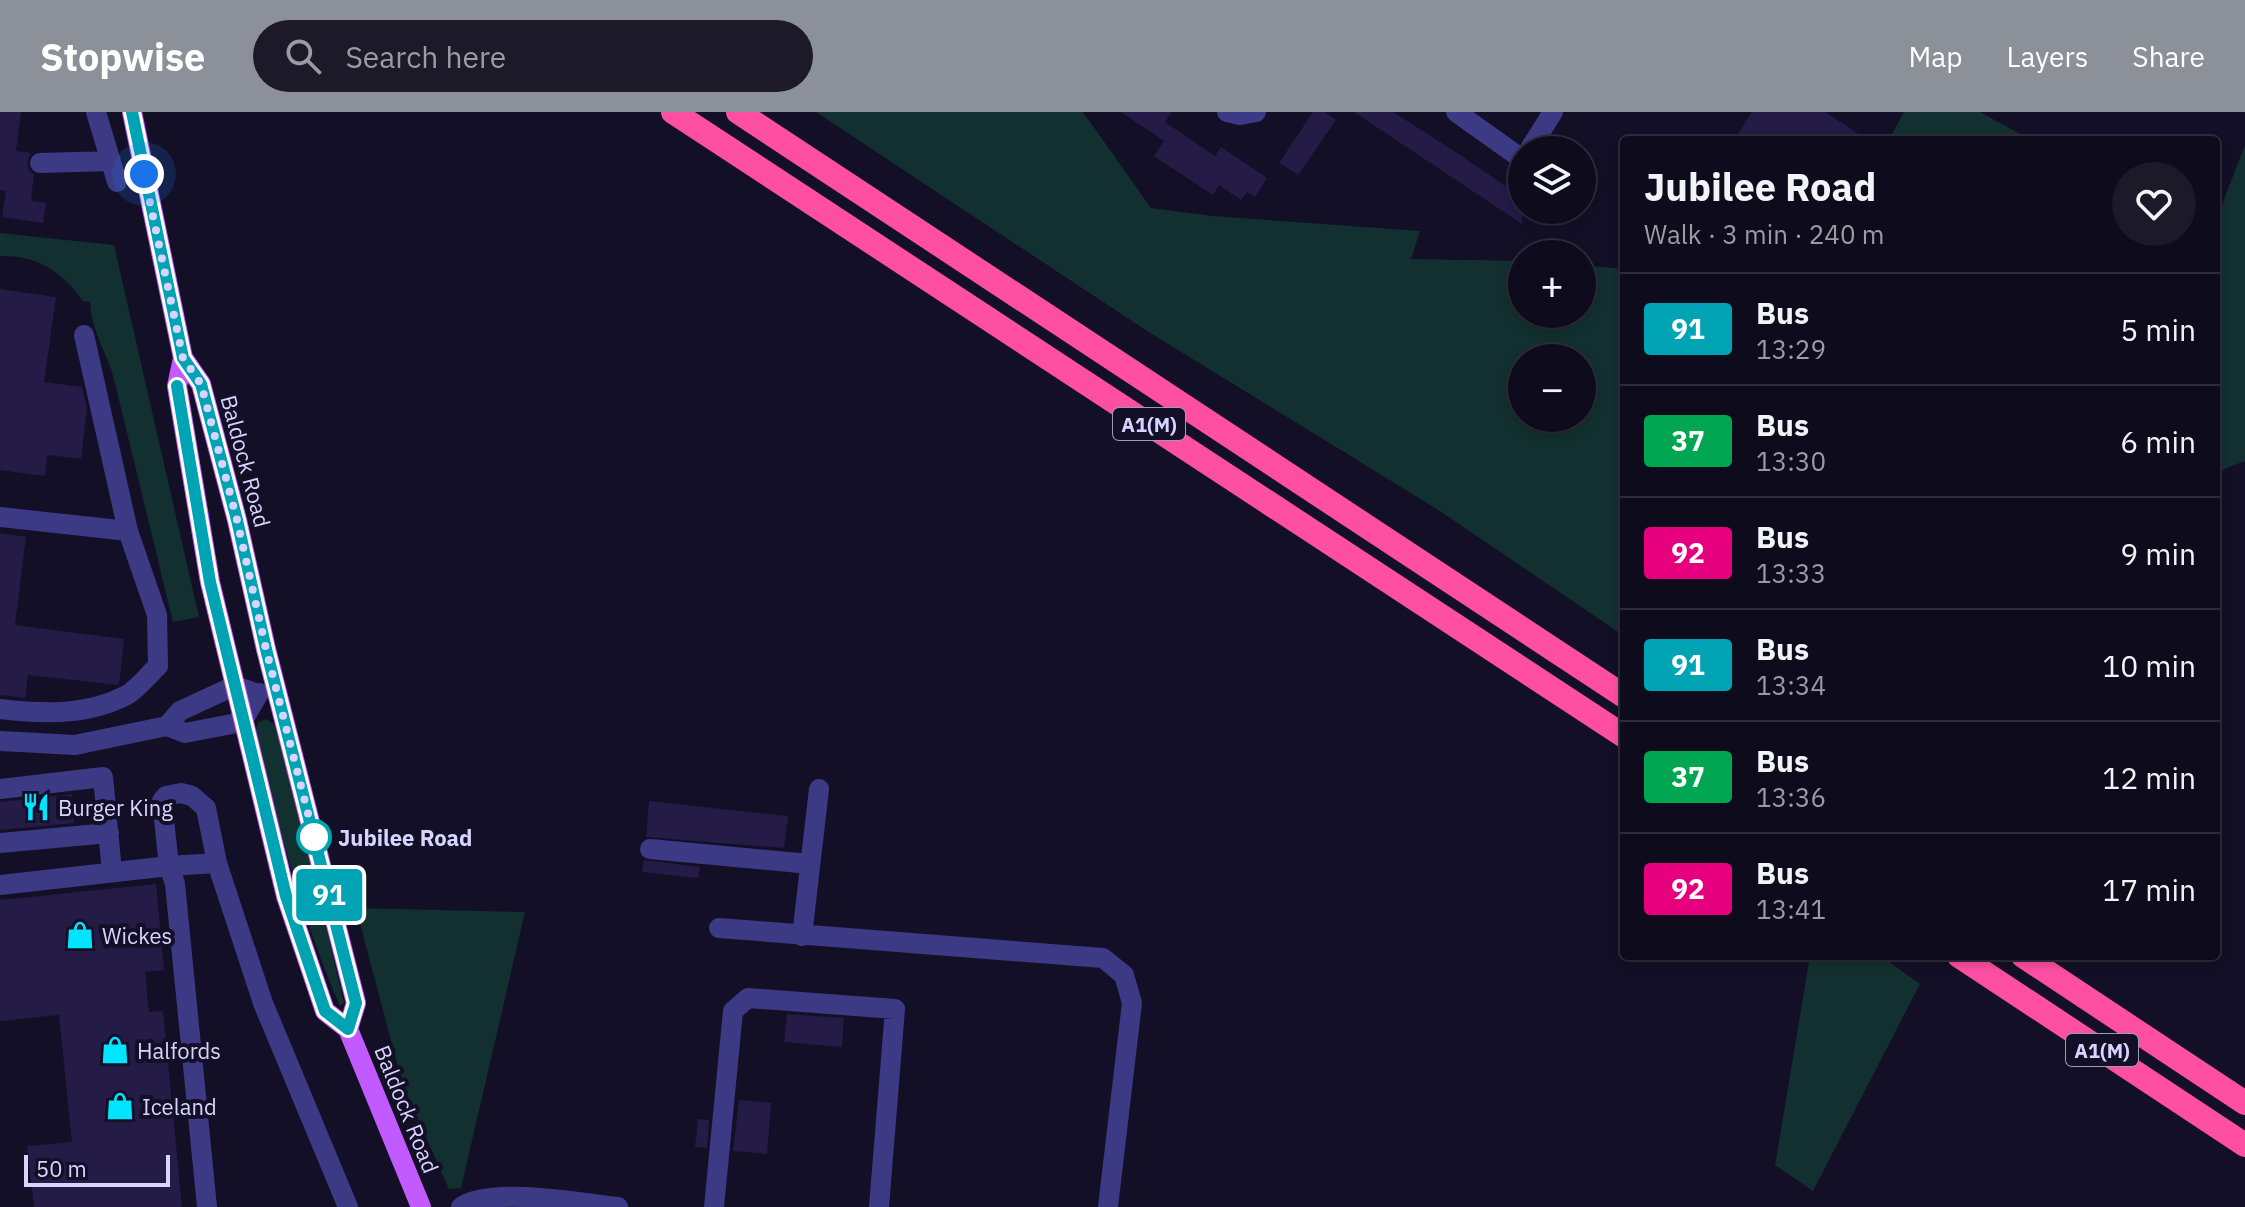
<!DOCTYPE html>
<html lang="en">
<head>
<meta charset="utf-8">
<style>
  :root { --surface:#0e0b1c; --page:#1c1929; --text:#f1f3f6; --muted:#9b9ba3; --line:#2e2b3b; --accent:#8c9099 }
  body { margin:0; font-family:"IBM Plex Sans",sans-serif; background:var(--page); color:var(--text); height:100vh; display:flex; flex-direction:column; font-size:30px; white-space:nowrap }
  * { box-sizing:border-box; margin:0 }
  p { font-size:26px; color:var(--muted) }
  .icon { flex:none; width:44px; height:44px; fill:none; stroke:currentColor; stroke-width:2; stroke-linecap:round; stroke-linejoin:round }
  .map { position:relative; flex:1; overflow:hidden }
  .panel { position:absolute; left:1620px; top:24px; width:600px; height:824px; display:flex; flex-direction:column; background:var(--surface); border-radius:8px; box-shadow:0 4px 12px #0003,0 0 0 2px var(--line) }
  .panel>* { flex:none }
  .badge { padding:0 16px; border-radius:6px; font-size:28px; line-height:52px }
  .tools { position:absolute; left:1508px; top:24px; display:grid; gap:16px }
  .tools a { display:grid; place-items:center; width:88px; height:88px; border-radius:50%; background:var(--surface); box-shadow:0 4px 12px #0003,0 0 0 2px var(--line); font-size:40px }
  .scale { position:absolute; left:24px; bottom:20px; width:146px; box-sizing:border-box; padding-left:8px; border:4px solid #d9d4ff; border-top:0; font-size:22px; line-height:28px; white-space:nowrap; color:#d9d4ff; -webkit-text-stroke:6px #130f26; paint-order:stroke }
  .you { position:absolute; width:40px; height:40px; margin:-20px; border:6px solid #fff; border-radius:50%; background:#1a73e8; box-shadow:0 0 0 12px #1a73e833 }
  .map>.badge { position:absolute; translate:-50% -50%; box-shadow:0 0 0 4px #fff }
  .round { display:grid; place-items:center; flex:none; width:84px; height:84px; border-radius:42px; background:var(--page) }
  .head { display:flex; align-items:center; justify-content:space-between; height:136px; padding:0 24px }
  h1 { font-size:38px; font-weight:700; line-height:60px }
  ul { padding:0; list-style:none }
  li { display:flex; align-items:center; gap:24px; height:112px; padding:0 24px; border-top:2px solid var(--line) }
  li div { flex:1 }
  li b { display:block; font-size:30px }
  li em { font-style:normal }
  li .badge { min-width:88px; font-weight:700; text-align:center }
  header { display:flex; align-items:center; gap:48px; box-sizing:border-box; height:112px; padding:0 40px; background:var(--accent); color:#fff }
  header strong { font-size:38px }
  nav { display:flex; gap:44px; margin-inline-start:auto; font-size:28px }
  .search { width:560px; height:72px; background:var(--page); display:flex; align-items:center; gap:20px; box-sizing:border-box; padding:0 28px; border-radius:44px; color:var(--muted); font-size:30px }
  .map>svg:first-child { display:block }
  .green { fill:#12302f; fill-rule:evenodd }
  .building { fill:#241b47 }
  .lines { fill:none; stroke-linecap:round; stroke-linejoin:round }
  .minor { stroke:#3d3a85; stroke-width:20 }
  .major { stroke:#c25bff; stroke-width:20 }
  .highway { stroke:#ff4fa3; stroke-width:24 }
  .line-casing { stroke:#fff; stroke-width:18 }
  .line { stroke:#00a3b4; stroke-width:12 }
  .walk { stroke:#d9d4ff; stroke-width:8; stroke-dasharray:0 14.4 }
  .stop-dot { fill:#fff; stroke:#00a3b4; stroke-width:4 }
  .labels { text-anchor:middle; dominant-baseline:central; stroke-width:8; stroke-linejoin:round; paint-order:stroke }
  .shield { fill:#130f26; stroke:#9e99be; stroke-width:2 }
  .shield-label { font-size:20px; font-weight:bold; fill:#d9d4ff }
  .street-label { font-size:22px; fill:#d9d4ff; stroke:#130f26 }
  .poi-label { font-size:22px; fill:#d9d4ff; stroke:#130f26; text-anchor:start }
  .stop-label { font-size:22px; font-weight:bold; fill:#d9d4ff; stroke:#130f26; text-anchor:start }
</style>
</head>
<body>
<header>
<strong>Stopwise</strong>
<div class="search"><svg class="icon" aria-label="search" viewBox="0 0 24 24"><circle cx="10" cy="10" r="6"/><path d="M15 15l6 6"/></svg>Search here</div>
<nav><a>Map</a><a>Layers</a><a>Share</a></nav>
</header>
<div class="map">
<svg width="2245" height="1095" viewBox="0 0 2245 1095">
  <rect width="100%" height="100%" fill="#130f26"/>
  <!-- green -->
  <path class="green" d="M816,0h267l68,96 61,8 208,15 -9,28 111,2v53h60v-49l42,4v367l-184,-125 -293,-180zM1582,246v60h-60v-60z
    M1904,0h76l51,28h-142z
    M2245,33v316l-21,8 -8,8v-257z
    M0,121l114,12 85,372 -26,5 -60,-247c-8,-25 -22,-46 -23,-73l-7,-1c-20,-29 -46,-46 -83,-45z
    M266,607l8,5 19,62 51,217 -4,3c-39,-90 -62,-181 -84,-275l2,-8z
    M356,796l169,4 -64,276 -12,1 -46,-103z
    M1810,844h71l39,28 -107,207 -38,-26z"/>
  <!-- building -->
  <path class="building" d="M0,0h21l-5,39 15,2 -4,10 2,8 5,3 -3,27 15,2 -3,20 -41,-6 4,-26 -6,-1z
    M1121,0h51l-7,10 50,34 6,-9 46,31 -12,19 -8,-5 -6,8 -22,-15 -6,10 -59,-39 10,-15z
    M1313,0h12l11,8 -38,55 -19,-12z
    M1354,0h39l58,37 71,48v27z
    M1752,0h73l43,28h-134z
    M0,177l56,8 -12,85 38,5 5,22 -6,50 -34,-4 -2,21 -45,-6z
    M0,421l26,4 -11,88 109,14 -5,46 -91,-10 -3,23 -25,-3z
    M72,682l2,29 -74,7v-28z
    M649,689l139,15 -4,32 -138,-11z
    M644,748l56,7 -2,11 -56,-6z
    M156,772l8,86 -19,2 4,40 14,-1 19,196h-148l-7,-61 45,-4 -13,-127 -59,6v-121z
    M787,902l57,4 -2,29 -58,-5z
    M739,988l32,3 -4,51 -34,-3z
    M698,1007l11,1 -2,28 -12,-1z"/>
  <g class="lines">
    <!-- minor -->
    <path class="minor" d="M96,0l21,70
      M1227,0l13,3 16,-3
      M1456,0l66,47
      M1529,38l24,-38
      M40,51l71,-2
      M0,405l128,14
      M0,597c42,5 85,7 125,-13 12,-6 23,-21 33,-30l-1,-51 -29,-84 -44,-196
      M167,614l13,-15 54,-25 16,5
      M0,629l75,4 92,-19 18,7 57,-11 17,-29
      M0,677l103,-12 9,95
      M0,731l109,-10
      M650,737l160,15
      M0,773l169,-19 -7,-65 4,-5 15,-3 11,3 14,12 11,55 46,140 85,204
      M719,816l384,30 21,17 8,28 -24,204
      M802,824l17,-147
      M207,1095l-32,-323 -6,-18 48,-3
      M461,1095c29,-21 121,-4 157,0
      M714,1095l19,-196 15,-13 147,11 -16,198"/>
    <!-- major -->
    <path class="major" d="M132,0l51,246 18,26 36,136 29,129 90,354 -8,26
      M183,246l-6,28 33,196 76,314 39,115 23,18 73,178"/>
    <!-- highway -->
    <path class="highway" d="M673,0l951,624
      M738,0l886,584
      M1959,844l286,189
      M2023,844l222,147"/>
  </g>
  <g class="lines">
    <defs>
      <path id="line" d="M132,0l51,246 18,26 36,136 29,129 90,354 -8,26 -23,-18 -39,-115 -76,-314 -33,-196"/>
    </defs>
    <!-- line casing -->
    <use href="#line" class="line-casing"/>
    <!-- line -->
    <use href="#line" class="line"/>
    <!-- walk -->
    <path class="walk" d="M144,62l39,184 18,26 36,136 29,129 48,188"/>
  </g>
  <!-- icons -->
  <defs>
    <symbol id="restaurant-bare" viewBox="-9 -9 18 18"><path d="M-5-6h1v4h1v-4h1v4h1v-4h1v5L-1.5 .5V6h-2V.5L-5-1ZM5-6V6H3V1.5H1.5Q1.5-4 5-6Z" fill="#00e5ff" stroke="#130f26" stroke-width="2.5" paint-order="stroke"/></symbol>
    <symbol id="shop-bare" viewBox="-9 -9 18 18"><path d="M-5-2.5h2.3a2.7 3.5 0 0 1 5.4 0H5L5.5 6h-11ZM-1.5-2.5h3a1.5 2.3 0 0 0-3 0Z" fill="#00e5ff" stroke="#130f26" stroke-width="2.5" paint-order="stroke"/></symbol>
  </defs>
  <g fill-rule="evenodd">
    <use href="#restaurant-bare" x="16" y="675" width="40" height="40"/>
    <use href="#shop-bare" x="60" y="803" width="40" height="40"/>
    <use href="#shop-bare" x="95" y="918" width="40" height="40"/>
    <use href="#shop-bare" x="100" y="974" width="40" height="40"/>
  </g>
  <!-- markers -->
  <circle class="stop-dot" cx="314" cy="725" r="16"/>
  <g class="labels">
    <!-- shield labels -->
    <g class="shield">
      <rect x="1113" y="296" width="72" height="32" rx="6"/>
      <rect x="2066" y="922" width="72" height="32" rx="6"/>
    </g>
    <g class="shield-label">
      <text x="1149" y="312">A1(M)</text>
      <text x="2102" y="938">A1(M)</text>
    </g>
    <!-- street labels -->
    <g class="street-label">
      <text transform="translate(246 349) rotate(75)">Baldock Road</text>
      <text transform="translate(407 997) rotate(68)">Baldock Road</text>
    </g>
    <!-- poi labels -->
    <g class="poi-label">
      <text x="58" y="695">Burger King</text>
      <text x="102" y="823">Wickes</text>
      <text x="137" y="938">Halfords</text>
      <text x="142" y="994">Iceland</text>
    </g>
    <!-- stop labels -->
    <g class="stop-label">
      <text x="338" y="725">Jubilee Road</text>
    </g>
  </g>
</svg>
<div class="tools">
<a><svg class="icon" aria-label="layers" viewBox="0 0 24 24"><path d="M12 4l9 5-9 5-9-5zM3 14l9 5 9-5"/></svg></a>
<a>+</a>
<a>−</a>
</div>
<div class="scale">50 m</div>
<div class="you" style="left:144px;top:62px"></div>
<b class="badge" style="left:329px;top:783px;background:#00a3b4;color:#fff">91</b>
<section class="panel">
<div class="head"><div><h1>Jubilee Road</h1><p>Walk · 3 min · 240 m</p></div><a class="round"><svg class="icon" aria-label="heart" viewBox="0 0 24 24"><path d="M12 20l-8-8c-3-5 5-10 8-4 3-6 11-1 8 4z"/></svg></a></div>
<ul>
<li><span class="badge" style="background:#00a3b4;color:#fff">91</span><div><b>Bus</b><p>13:29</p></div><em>5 min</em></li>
<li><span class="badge" style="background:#00a651;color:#fff">37</span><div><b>Bus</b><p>13:30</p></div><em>6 min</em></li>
<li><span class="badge" style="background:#e6007e;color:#fff">92</span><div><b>Bus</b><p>13:33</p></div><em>9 min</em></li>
<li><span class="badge" style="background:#00a3b4;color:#fff">91</span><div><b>Bus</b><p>13:34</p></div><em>10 min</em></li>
<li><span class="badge" style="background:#00a651;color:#fff">37</span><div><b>Bus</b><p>13:36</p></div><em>12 min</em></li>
<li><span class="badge" style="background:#e6007e;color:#fff">92</span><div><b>Bus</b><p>13:41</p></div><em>17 min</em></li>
</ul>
</section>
</div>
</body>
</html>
